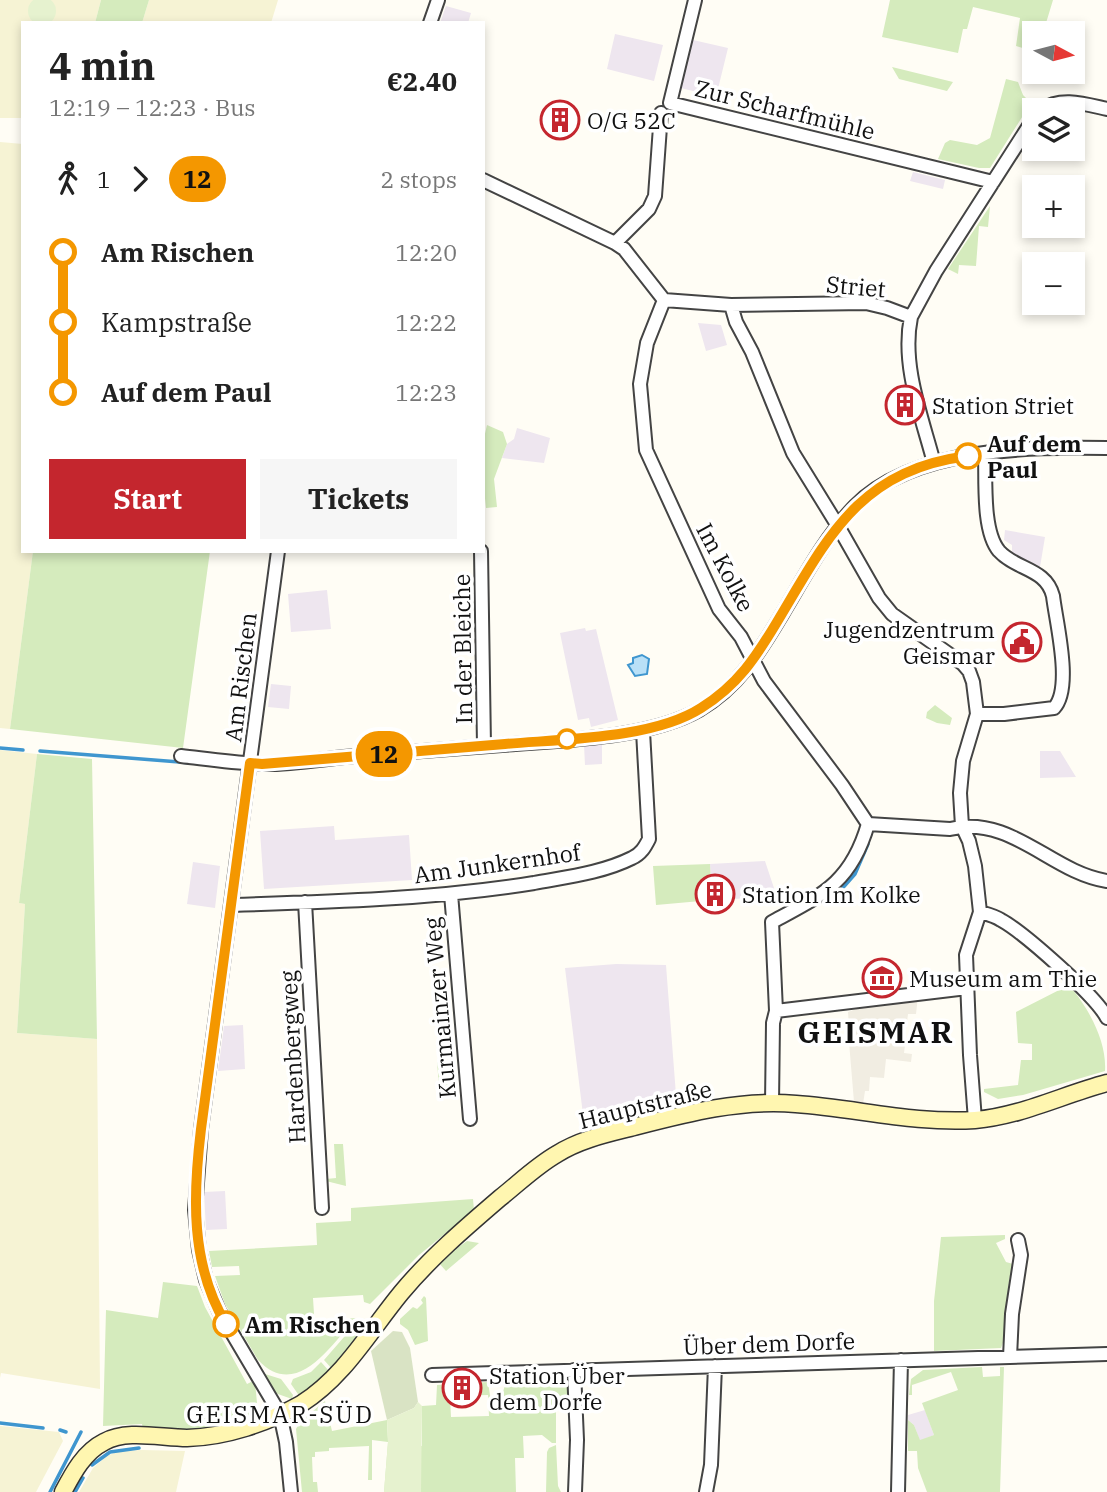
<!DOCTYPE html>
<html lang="en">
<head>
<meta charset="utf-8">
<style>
  :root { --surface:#fff; --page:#f6f6f6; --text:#222; --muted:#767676; --accent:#c4262e }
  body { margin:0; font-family:"IBM Plex Serif",serif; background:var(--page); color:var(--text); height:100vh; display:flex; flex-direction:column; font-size:26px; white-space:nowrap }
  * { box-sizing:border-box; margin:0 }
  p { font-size:23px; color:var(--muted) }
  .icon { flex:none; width:38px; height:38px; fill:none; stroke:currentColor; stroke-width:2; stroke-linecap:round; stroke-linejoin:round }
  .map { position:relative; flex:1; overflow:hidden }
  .drawer { position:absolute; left:21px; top:21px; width:464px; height:532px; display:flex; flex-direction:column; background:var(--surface); border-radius:0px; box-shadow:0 4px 10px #0003 }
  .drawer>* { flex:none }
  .badge { padding:0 14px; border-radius:23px; font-size:24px; line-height:46px }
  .needle { width:46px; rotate:97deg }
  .fabs { position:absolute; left:1022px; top:21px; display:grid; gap:14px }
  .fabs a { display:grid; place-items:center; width:63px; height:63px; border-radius:0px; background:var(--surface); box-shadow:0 4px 10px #0003; font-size:35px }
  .map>.badge { position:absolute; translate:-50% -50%; box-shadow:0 0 0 4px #fff }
  .legs { display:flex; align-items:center; gap:10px; height:77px; padding:0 28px; font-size:23px }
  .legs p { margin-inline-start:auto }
  .headline { display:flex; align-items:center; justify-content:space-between; height:119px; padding:0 28px }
  h1 { font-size:38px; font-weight:700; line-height:52px }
  .primary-button { display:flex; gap:14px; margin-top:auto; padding:14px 28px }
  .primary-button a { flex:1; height:80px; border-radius:0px; background:var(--accent); color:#fff; font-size:28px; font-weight:700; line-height:80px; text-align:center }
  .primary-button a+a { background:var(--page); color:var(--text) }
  ul { padding:0 28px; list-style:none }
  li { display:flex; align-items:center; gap:24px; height:70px; font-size:26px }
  li i { display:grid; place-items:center; width:10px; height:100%; margin:0 9px; background:currentColor }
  li i::after { content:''; width:18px; height:18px; margin:-9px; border:5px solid; border-radius:50%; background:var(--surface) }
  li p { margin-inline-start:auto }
  li:first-child i { background:linear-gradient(#0000 50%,currentColor 0) }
  li:last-child i { background:linear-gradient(currentColor 50%,#0000 0) }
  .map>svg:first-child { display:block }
  .industrial { fill:#eee6ef }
  .farmland { fill:#f6f3d4 }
  .green { fill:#d5ebbd; fill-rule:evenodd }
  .cemetery { fill:#d9e3c4 }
  .pitch { fill:#e6f2cf }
  .plaza { fill:#f1ede2 }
  .water { fill:#b9e0f7; stroke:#3f96cf; stroke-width:2 }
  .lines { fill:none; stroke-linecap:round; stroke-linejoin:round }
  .stream { stroke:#3f96cf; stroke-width:3.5 }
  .minor-casing { stroke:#444; stroke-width:16 }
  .secondary-casing { stroke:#333; stroke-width:19 }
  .minor { stroke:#fff; stroke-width:12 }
  .secondary { stroke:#fff6b0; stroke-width:16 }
  .line-1-casing { stroke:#fff; stroke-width:16 }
  .line-1 { stroke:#f49700; stroke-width:10 }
  .stop-1-dot { fill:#fff; stroke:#f49700; stroke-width:3.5 }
  .labels { text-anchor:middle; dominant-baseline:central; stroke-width:7; stroke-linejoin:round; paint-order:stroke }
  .street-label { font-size:23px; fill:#111; stroke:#fff }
  .poi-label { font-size:23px; fill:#111; stroke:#fff; text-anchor:start }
  .stop-label { font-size:23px; font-weight:bold; fill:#111; stroke:#fff; text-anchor:start }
  .neighbourhood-label { font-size:24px; letter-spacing:2px; fill:#111; stroke:#fff }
  .district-label { font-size:30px; font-weight:bold; letter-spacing:2px; fill:#111; stroke:#fff }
</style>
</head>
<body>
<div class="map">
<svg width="1107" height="1492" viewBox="0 0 1107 1492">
  <rect width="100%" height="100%" fill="#fffdf5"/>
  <!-- industrial -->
  <path class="industrial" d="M446,6l25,7 -3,10h-28z
    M615,34l48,11 -9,36 -47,-12z
    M693,40l35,8 -12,49 -35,-9z
    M913,172l32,8 -2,9 -33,-8z
    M698,323l23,2 6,20 -21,6z
    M517,428l33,10 -6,25 -42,-5 5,-14 7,-5z
    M1005,530l40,7 -5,30 -28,-14v-8l-8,-5z
    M327,590l4,39 -40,3 -3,-38z
    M585,628l1,3 10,-2 22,91 -27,7 -2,-9 -11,2 -18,-87z
    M271,684l20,2 -2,23 -21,-2z
    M602,742v22l-17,1 -1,-20z
    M1040,751h20l16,26 -36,1z
    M334,826l1,14 74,-5 3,45 -148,9 -4,-58z
    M765,861l12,36 -65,3 -2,-36z
    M193,862l27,4 -5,42 -28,-4z
    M616,964l50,1 11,143 -92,23 -20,-163z
    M243,1025l2,44 -27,2 6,-45z
    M225,1191l2,38 -21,1 -2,-38z
    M925,1410l9,25 -14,6 -6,-16 -6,-5v-5z"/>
  <!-- farmland -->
  <path class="farmland" d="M0,0h101l-6,23h-72v95h-23z
    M149,0h129l-7,23h-129z
    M0,142l23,2v407h10l-23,178 -10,-1z
    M0,750l37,4 -18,149 6,1 -8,129 80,6 3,350 -99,-16 -1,5z
    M0,1426l59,6 4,9 -27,51h-36z
    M142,1450l43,1 -9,41h-97l14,-24 14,-12 12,-5z"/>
  <!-- green -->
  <path class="green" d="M101,0h48l-7,23h-47z
    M890,0h163l-10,33h-9v28l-10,-3 2,-9 -10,-3 4,-28 -47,-11 -6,22h-4l-5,24 -76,-16z
    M892,67l61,15 -6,9 -48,-12z
    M1006,79l12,3 5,13 8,8 -41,65h-11l-41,-9 7,-16 5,-3 27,5 13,-7z
    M990,206l-2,21 -9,-1 -3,40 -17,-1 -1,9 -10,-5z
    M487,425l16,7 4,12 -13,35 3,28 -11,1c-3,-28 -6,-58 1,-83z
    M33,551h177l-27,197 -173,-19z
    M935,705l17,13 -2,7 -13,-2 -11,-5 1,-6z
    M37,754l55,5 5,280 -80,-6 8,-129 -6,-1z
    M710,864l2,36 -56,5 -3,-39z
    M1069,985c18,21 38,55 36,86l-82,24 -25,4 -14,-7v-3l34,-4 3,-25h11v-16l-14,-1 -2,-31z
    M447,1061l3,33 -10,4 -3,-36z
    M334,1144h9l3,42 -20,-5v-2l10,-1z
    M473,1199l1,11 -55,45 -49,49 -6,-2 -1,-7 -50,3 2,32 29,-2 -1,-9 13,-1c-25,27 -59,83 -98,42l-33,-56 -10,-28 25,-1 -1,-9 -27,1 -3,-16 108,-6 -1,-22 35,-2v-13z
    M1005,1235v4l-9,4 10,19 7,2 -4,17 -5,59 -3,8 -67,3v-50l7,-64z
    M467,1241l12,2 -33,28 -8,-9c9,-10 19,-13 29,-21z
    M163,1282l34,4 8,21 42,77 6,-3 2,1 2,21 -7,15c-31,17 -73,12 -107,11l-1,-5 -39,2 3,-116 52,8z
    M424,1296l2,2 2,43 -13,4 -7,-15 -8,-6v-5l13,-12 4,2 6,-6 -2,-3z
    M358,1321l3,3 1,11 -30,34 -8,-9z
    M321,1362l9,10 -30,25 -9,-13 2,-5 18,-7z
    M982,1367l1,10 17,-1v-9h4l-4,125h-73l-9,-24 -1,-17h-9v-31l6,5 6,15 14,-5 -12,-32 36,-13 -7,-18 -39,13v10h-3l2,-16 12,-9z
    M265,1374l16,5 12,16 -1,4 -17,-6 -13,-16z
    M568,1380l2,19 -14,1v43h-4l-10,-8 -19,1 1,22h-9l1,34h-132l4,-50 -16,-2v40h-4l1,-34 -40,2v3l-14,1v5h-3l1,25h4l1,10h-16l-6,-63 4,-7 25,-21 7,30 55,-11 1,21 34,5v-40l14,-1 1,-20 19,-1v7h11l1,-8 20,-1 3,20 9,-1c1,-7 5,-11 5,-19zM488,1395l1,21 -38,1 -1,-21z
    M556,1445l2,41 3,6h-15l1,-40 2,-4z"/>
  <!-- cemetery -->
  <path class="cemetery" d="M393,1331l9,1 8,16 8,54 -4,6 -27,12 -16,-69z"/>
  <!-- pitch -->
  <path class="pitch" d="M28 11a14 14 0 1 1 28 0a14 14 0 1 1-28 0Z
    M418,1402l4,4 -1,86h-37l4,-50 -1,-22 27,-12z"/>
  <!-- plaza -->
  <path class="plaza" d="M918,996l-2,18h-8l-1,8h-9l-2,21 9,2 -1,8 8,1 -1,8 -25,-3 -2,19 -14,-1 -1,14h-4l-2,13 -9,-2 -5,-60h5v-14l-5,-1 -1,-15 25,-9z"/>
  <!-- water -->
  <path class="water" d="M642,655l7,4 -2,15 -12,2 -7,-11 5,-2v-5z"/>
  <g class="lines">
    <!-- stream -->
    <path class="stream" d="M0,748l23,2
      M40,751l152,12
      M841,900l-1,-9 15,-17 13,-30
      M0,1423l43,5
      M60,1430l6,2
      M92,1465l18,-13 29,-4
      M50,1492l31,-60
      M75,1492l8,-14"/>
    <defs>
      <path id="minor" d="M695,0l-25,103 323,79
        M430,23l8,-23
        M1041,110c20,-14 44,-6 66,-1
        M483,180l132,63 9,6 40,51
        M615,243l34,-34 6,-13 6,-83
        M664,300l-17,43 -7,41 6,66 73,159 22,28 23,44 78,104 26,39c-17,59 -46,71 -96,98l4,89 -3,12 -1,80
        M664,300l67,5 135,-2 21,5 24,9c-10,48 11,100 23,146
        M731,305l5,17 16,30 41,101 45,73 41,72 13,16 71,50 6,7 4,11 4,32 -14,47 -3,32 2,33 7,15 6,25 5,46 -14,43 4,100 5,65
        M911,317l25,-46 98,-153
        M278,551l-77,578 -6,81 4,40 7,30 13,31 61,103 6,28 5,50
        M481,551l3,195
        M977,714h27l50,-6c19,-20 2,-86 -1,-112 -7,-28 -37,-26 -54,-45 -17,-20 -13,-72 -14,-97
        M181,756c26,3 52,7 79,8 27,1 56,-4 84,-7 53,-4 106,-8 158,-12 60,-5 145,-6 197,-35 42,-24 64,-64 88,-104 20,-34 40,-71 68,-100 59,-59 174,-59 252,-58
        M868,824l82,5c63,-14 100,43 157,52
        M451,894l19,225
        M305,902l17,306
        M231,905c101,-3 203,-6 303,-22 32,-6 68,-10 98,-25 9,-4 13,-11 17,-19l-6,-108
        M980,912c7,2 15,4 21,8 22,12 95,76 106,98
        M776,1011l191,-23
        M1010,1357l2,-43 9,-59 -3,-15
        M574,1370l3,70 -2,52
        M432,1375l675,-21
        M706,1492l5,-27 4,-99
        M898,1492l3,-132"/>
      <path id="secondary" d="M63,1492c10,-19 21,-40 41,-50 23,-13 57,-4 83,-4 39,-1 80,-15 114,-34 43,-27 68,-72 100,-111 29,-35 64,-65 99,-95 19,-15 36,-32 57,-44 22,-14 49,-20 73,-26 54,-14 109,-29 166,-24 59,4 119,20 179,16 46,-4 87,-25 132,-37"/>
    </defs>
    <!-- minor casing -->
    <use href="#minor" class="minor-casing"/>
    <!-- secondary casing -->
    <use href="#secondary" class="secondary-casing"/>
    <!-- minor -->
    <use href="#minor" class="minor"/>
    <!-- secondary -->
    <use href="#secondary" class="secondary"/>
  </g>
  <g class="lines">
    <defs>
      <path id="line-1" d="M226,1324c-36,-60 -33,-129 -25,-195l49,-366 12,1c81,-7 162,-13 243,-20 57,-5 148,-5 196,-36 37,-23 55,-51 76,-86 51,-85 82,-152 191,-166"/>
    </defs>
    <!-- line-1 casing -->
    <use href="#line-1" class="line-1-casing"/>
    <!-- line-1 -->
    <use href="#line-1" class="line-1"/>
  </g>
  <!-- icons -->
  <defs>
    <symbol id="building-ring" viewBox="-11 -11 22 22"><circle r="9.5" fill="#fff" stroke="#c4262e" stroke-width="1.5"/><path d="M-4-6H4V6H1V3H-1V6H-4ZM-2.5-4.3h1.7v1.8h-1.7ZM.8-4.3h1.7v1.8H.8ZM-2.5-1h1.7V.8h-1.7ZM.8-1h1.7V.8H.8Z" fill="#c4262e"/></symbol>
    <symbol id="civic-ring" viewBox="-11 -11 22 22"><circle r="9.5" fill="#fff" stroke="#c4262e" stroke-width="1.5"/><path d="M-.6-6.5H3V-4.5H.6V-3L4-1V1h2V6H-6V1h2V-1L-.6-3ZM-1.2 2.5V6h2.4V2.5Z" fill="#c4262e"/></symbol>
    <symbol id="museum-ring" viewBox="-11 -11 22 22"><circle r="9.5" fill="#fff" stroke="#c4262e" stroke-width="1.5"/><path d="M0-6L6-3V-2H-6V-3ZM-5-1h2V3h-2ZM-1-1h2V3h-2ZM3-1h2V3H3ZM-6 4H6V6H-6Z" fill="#c4262e"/></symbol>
  </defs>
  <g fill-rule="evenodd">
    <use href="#building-ring" x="538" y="98" width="44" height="44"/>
    <use href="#building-ring" x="883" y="383" width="44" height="44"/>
    <use href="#civic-ring" x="1000" y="620" width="44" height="44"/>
    <use href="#building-ring" x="693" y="872" width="44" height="44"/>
    <use href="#museum-ring" x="860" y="956" width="44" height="44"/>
    <use href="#building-ring" x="440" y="1366" width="44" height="44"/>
  </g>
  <!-- markers -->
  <g class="stop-1-dot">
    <circle cx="968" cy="456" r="12"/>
    <circle cx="567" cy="739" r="9"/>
    <circle cx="226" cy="1324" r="12"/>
  </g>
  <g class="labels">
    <!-- street labels -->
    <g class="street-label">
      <text transform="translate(785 109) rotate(14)">Zur Scharfmühle</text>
      <text transform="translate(856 286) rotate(5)">Striet</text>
      <text transform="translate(726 567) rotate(62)">Im Kolke</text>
      <text transform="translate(462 649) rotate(-91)">In der Bleiche</text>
      <text transform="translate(240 677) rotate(-83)">Am Rischen</text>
      <text transform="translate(497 863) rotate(-8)">Am Junkernhof</text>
      <text transform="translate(439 1008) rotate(-95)">Kurmainzer Weg</text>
      <text transform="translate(292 1057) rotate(-93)">Hardenbergweg</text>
      <text transform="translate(645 1104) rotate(-14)">Hauptstraße</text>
      <text transform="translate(769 1343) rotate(-2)">Über dem Dorfe</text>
    </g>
    <!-- poi labels -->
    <g class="poi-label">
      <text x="587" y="120">O/G 52C</text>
      <text x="932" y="405">Station Striet</text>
      <text x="995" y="629" text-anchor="end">Jugendzentrum<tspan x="995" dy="26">Geismar</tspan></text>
      <text x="742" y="894">Station Im Kolke</text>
      <text x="909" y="978">Museum am Thie</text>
      <text x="489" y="1375">Station Über<tspan x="489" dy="26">dem Dorfe</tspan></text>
    </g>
    <!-- stop labels -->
    <g class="stop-label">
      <text x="987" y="443">Auf dem<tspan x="987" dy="26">Paul</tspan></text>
      <text x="245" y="1324">Am Rischen</text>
    </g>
    <!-- neighbourhood labels -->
    <g class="neighbourhood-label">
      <text x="280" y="1414">GEISMAR-SÜD</text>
    </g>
    <!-- district labels -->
    <g class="district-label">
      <text x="876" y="1031">GEISMAR</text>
    </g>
  </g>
</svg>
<div class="fabs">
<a><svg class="needle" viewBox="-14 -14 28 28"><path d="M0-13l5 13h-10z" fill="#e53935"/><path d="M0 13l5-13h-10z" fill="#767676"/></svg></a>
<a><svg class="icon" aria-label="layers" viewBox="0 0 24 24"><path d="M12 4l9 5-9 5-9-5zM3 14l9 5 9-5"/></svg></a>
<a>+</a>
<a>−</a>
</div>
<b class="badge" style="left:384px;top:754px;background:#f49700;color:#111">12</b>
<section class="drawer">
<div class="headline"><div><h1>4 min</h1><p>12:19 – 12:23 · Bus</p></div><b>€2.40</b></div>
<div class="legs"><svg class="icon" aria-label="walk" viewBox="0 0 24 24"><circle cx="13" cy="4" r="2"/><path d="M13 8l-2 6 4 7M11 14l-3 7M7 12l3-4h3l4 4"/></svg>1<svg class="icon" aria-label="forward" viewBox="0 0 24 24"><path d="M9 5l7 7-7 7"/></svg><b class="badge" style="background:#f49700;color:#111">12</b><p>2 stops</p></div>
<ul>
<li><i style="color:#f49700"></i><b>Am Rischen</b><p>12:20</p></li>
<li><i style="color:#f49700"></i><span>Kampstraße</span><p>12:22</p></li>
<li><i style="color:#f49700"></i><b>Auf dem Paul</b><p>12:23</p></li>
</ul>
<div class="primary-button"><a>Start</a><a>Tickets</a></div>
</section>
</div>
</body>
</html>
